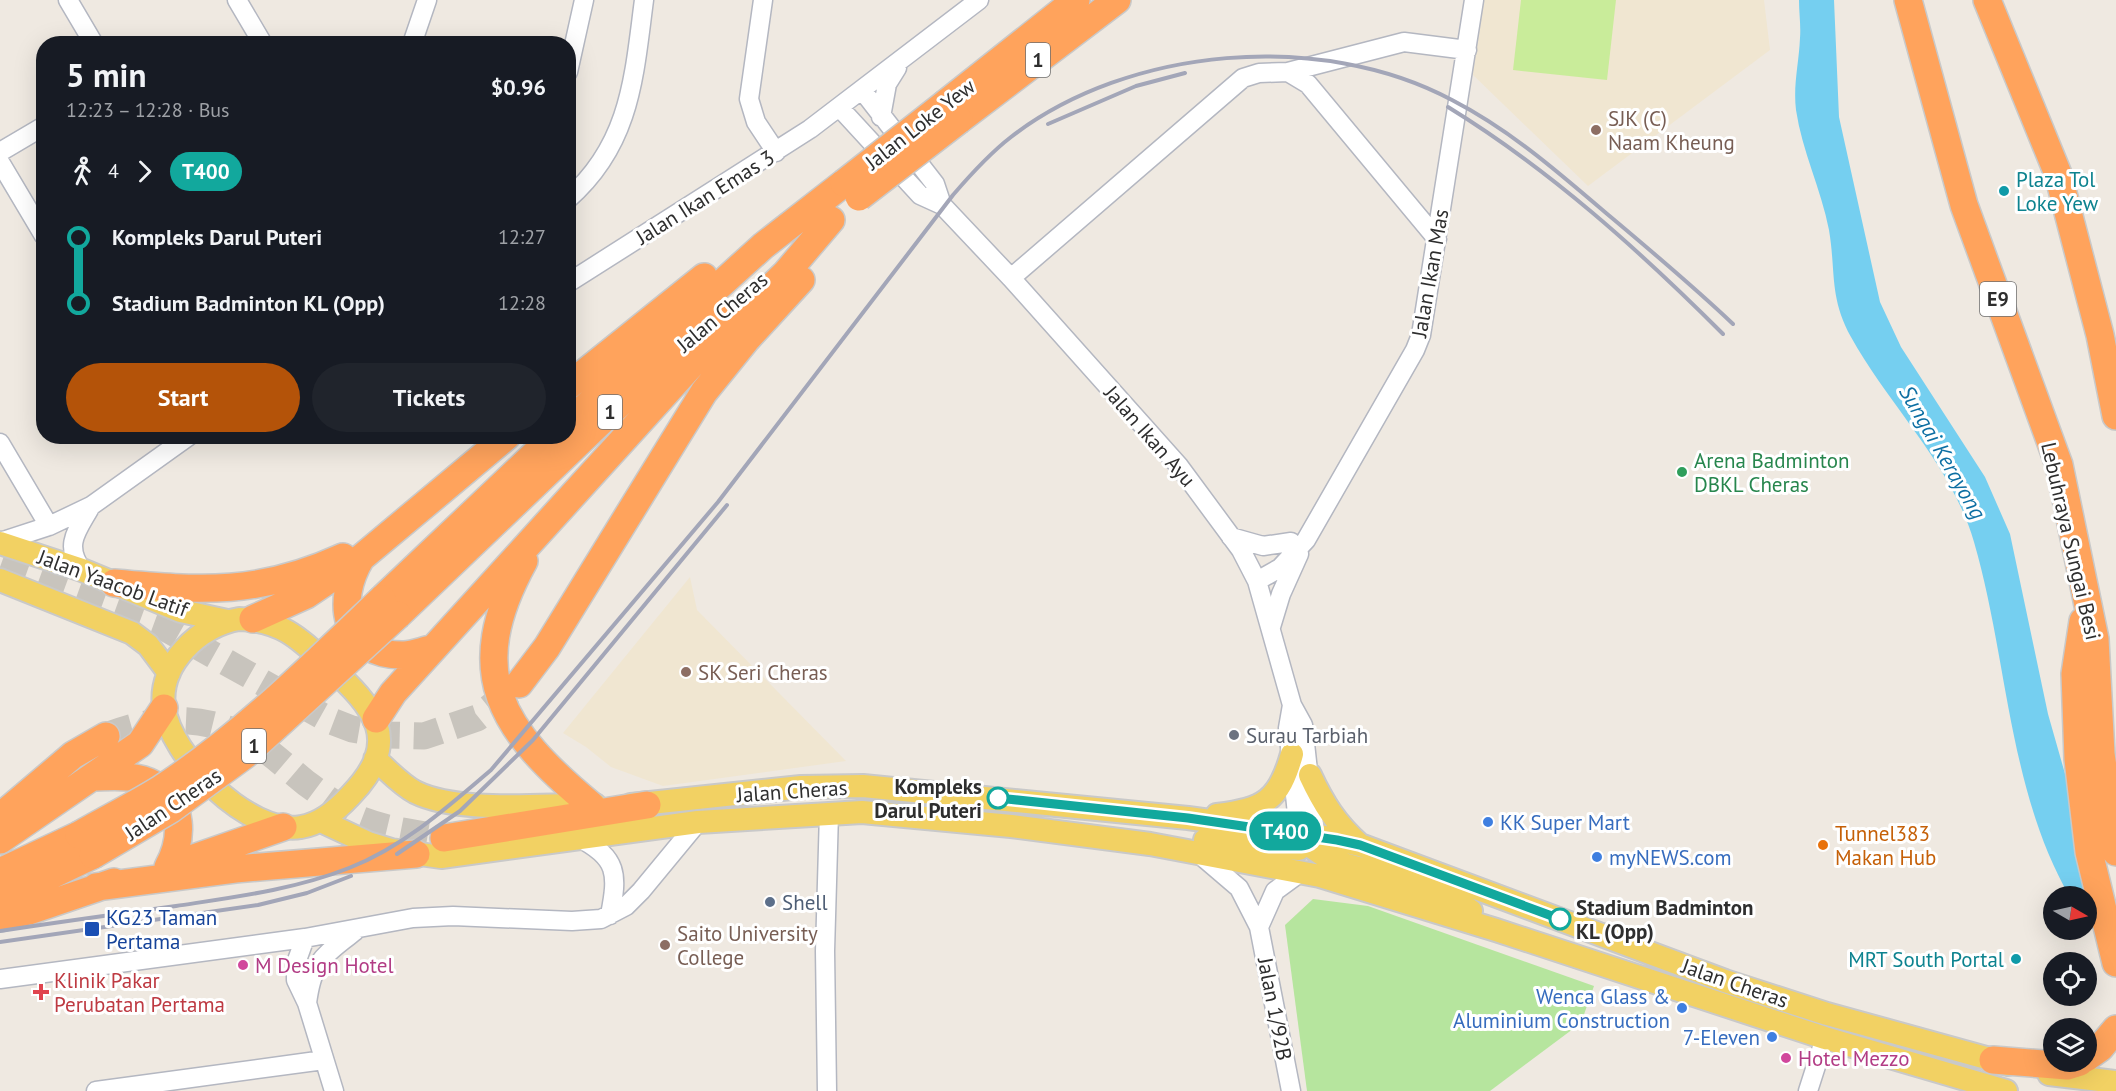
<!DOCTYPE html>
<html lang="en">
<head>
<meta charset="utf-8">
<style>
  :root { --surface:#171b24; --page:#20242c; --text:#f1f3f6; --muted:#9ea1a6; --accent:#b45309 }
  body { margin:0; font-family:"PT Sans",sans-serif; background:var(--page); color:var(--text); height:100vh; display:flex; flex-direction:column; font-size:22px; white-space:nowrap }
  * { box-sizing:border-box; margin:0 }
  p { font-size:20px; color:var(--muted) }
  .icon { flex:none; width:33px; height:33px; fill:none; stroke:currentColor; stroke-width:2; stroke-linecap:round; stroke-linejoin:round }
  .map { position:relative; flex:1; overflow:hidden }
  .side { position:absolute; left:36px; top:36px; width:540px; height:408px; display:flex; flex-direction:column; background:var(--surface); border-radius:24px; box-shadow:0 6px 24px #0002 }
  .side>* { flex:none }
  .badge { padding:0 12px; border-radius:20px; font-size:21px; line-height:39px }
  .needle { width:39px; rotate:99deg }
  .controls { position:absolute; left:2043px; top:886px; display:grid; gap:12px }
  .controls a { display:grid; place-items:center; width:54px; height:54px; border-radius:50%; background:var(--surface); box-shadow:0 6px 24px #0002; font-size:30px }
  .map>.badge { position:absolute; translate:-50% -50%; box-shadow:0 0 0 3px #fff }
  .legs { display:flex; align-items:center; gap:9px; height:66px; padding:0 30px; font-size:20px }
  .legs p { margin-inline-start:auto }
  .head { display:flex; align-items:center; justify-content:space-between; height:102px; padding:0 30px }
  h1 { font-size:33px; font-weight:700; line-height:45px }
  .cta { display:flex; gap:12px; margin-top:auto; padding:12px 30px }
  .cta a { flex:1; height:69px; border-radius:36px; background:var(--accent); color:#fff; font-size:24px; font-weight:700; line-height:69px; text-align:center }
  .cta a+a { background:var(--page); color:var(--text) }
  ul { padding:0 30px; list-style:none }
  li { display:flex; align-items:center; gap:21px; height:66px; font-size:22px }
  li i { display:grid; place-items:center; width:9px; height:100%; margin:0 8px; background:currentColor }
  li i::after { content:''; width:15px; height:15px; margin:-8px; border:4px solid; border-radius:50%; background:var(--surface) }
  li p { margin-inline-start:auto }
  li:first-child i { background:linear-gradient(#0000 50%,currentColor 0) }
  li:last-child i { background:linear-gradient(currentColor 50%,#0000 0) }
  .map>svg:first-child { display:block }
  .education { fill:#f0e6d1 }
  .green { fill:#b6e59e }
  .pitch { fill:#c9ec9a }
  .water { fill:#75cff0 }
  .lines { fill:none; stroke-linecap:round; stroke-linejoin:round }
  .highway-tunnel { stroke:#c8c4bd; stroke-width:27; stroke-dasharray:27 14; stroke-linecap:butt }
  .minor-casing { stroke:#b4b7c1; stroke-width:21 }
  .major-casing { stroke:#c9c9c9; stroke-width:26 }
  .highway-casing { stroke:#c9c9c9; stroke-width:30 }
  .minor { stroke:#fff; stroke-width:18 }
  .major { stroke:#f2d163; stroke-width:22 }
  .highway { stroke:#ffa35c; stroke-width:27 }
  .rail { stroke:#a3a6b8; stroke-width:4 }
  .highway-bridge-casing { stroke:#c9c9c9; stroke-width:30; stroke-linecap:butt }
  .highway-bridge { stroke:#ffa35c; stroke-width:27 }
  .line-1-casing { stroke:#fff; stroke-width:14 }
  .line-1 { stroke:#12a89d; stroke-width:9 }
  .education-dot { fill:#8d6e63; stroke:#fff; stroke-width:2 }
  .culture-dot { fill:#0f9aa8; stroke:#fff; stroke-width:2 }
  .leisure-dot { fill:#2e9e5b; stroke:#fff; stroke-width:2 }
  .worship-dot { fill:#6b7280; stroke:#fff; stroke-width:2 }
  .stop-1-dot { fill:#fff; stroke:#12a89d; stroke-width:3 }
  .shop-dot { fill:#3f7fe0; stroke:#fff; stroke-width:2 }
  .food-dot { fill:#e8710a; stroke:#fff; stroke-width:2 }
  .service-dot { fill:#5c6f8a; stroke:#fff; stroke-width:2 }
  .transit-dot { fill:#1a4fb4; stroke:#fff; stroke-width:2 }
  .hotel-dot { fill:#d1479c; stroke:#fff; stroke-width:2 }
  .health-dot { fill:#e0444e; stroke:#fff; stroke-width:2 }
  .labels { text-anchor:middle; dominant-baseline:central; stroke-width:6; stroke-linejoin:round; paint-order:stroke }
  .shield { fill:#fff; stroke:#6d6d6d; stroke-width:1.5 }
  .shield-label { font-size:20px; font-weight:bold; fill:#2e2e2e }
  .education-label { font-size:21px; fill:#785e54; stroke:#fff; text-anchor:start }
  .street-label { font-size:21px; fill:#2e2e2e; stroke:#fff }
  .culture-label { font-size:21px; fill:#0d838f; stroke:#fff; text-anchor:start }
  .leisure-label { font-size:21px; fill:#27864d; stroke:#fff; text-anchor:start }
  .worship-label { font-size:21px; fill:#5b616d; stroke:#fff; text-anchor:start }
  .stop-label { font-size:21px; font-weight:bold; fill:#2e2e2e; stroke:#fff; text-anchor:end }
  .shop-label { font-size:21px; fill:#366cbe; stroke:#fff; text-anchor:start }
  .food-label { font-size:21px; fill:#c56008; stroke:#fff; text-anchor:start }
  .service-label { font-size:21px; fill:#4e5e75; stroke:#fff; text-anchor:start }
  .transit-label { font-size:21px; fill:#164399; stroke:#fff; text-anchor:start }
  .hotel-label { font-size:21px; fill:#b23c85; stroke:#fff; text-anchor:start }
  .health-label { font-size:21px; fill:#be3a42; stroke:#fff; text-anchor:start }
  .water-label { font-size:22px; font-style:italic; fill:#0d6fa3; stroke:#fff }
</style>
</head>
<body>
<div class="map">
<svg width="2116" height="1091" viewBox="0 0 2116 1091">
  <rect width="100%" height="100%" fill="#efe9e1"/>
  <!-- education -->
  <path class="education" d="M1484,0h280l6,50 -182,136 -116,-112z
    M690,577l7,33 149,151 -183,25 -52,-19 -25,-20 -23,-14z"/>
  <!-- green -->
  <path class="green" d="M1313,899l55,7 226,80 -13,37 -91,68h-183l-22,-166z"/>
  <!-- pitch -->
  <path class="pitch" d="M1521,0h95l-9,80 -94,-10z"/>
  <!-- water -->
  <path class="water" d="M1799,0h35l5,117 41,185 21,45 84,130 25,57 38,180 68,239 -29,-30 -1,-26h-16c-62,-107 -62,-238 -96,-355 -22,-77 -85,-136 -123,-205 -22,-40 -15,-65 -22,-107 -8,-41 -27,-79 -33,-120 -3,-25 3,-47 4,-72 1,-12 -1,-25 -1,-38z"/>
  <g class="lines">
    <!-- highway-tunnel -->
    <path class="highway-tunnel" d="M0,567l160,58 171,96 21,8 35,6 37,1 53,-18 41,-33
      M106,736c48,-18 90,-23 138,0 22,11 43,32 62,47 17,12 35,27 53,36 27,11 57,14 85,19"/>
    <defs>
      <path id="minor" d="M68,0l26,44
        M237,0l26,44
        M763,0l-14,99 7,23 20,30
        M412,44l15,-44
        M568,72l16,-72
        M1288,72l20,12 129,155
        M862,90l73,94 7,21
        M839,107l81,88 22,10 69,73 168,188 62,84 16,31 35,124 11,20 12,110
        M881,117l6,-33 10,-16
        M0,152l44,-26
        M0,162l44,74
        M568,199c63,-55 66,-123 76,-199
        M1011,278l232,-200 16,-5 29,-1 116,-30 63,8
        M568,283l242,-154 169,-129
        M0,443l49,83
        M1231,537l32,9 28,-4
        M0,542l49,-16 42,-20 98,-70
        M82,570c-19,-26 -4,-40 9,-64
        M1257,581l23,-13 26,-28 109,-190 6,-15 53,-335
        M1271,627l10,-33 18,-40
        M1292,705l-4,23 11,105
        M579,838c39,20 39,36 31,77
        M1198,853l41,35 20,39 32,164
        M1259,927l16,-36 26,-19
        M305,938l-9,25v17l11,23 27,88
        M0,979l305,-41 108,-20 40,-2 119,5 29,-2 25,-13 15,-15 57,-69
        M307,1003c6,-44 16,-46 48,-72
        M96,1091l228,-31
        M827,1091l-2,-140 4,-138
        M1808,1091l17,-53"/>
      <path id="major" d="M0,543l82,27 99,41 46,10
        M0,580l132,53 16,12 21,28
        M239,619c42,1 60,19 89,46 47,43 76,76 22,131 -13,14 -29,28 -49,31 -52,9 -131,-71 -137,-120 -6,-43 36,-82 75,-88z
        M375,759c13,11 25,25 40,33 44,22 129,12 180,13
        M1310,775c13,28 26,49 50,70
        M631,805l170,-18 62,-1 325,32 127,17 45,10 365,136 102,33 181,50
        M1217,815c47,-6 62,-14 75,-61
        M321,821l47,22 23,7 50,7 257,-35 164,-10 149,14 139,18 170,32 176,54 329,108 181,53
        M1299,833c25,36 71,35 108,48 20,7 47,17 64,30
        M1205,840l94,9 16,-14
        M2049,1074l67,8"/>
      <path id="highway" d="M1908,0l56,205 95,260 36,174 6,115 15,98
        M1987,0l71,174 42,161 16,81
        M946,103l130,-103
        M959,120l158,-120
        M568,386l136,-109
        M568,423l195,-177 81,-63
        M361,558c-26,43 -18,98 43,97 8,0 18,-4 27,-6
        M524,561c-62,113 -23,169 67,244
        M114,583c88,8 146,12 229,-26
        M382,599l172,-163
        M398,615l263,-251 58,-50
        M253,619l53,-24 55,-37 146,-122
        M2083,621l-8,53 3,85 11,93 27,111
        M519,684l28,-37 157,-255 42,-52 55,-60
        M376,719l17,-26 299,-329 94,-91 45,-53
        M92,777c19,0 44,-3 61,7 32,18 30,56 15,83
        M0,817l73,-62 33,-19
        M444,838l203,-33
        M0,840l140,-96 24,-36
        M174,865l109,-38
        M0,872l79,-37
        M96,887l139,-18 181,-15
        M0,895l41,-15 52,-25
        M0,918l29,-7 85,-29
        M2086,1058l14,-10 16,-19
        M1993,1060l74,6 13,-4"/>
    </defs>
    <!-- minor casing -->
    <use href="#minor" class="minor-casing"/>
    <!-- major casing -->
    <use href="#major" class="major-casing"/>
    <!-- highway casing -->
    <use href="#highway" class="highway-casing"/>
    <!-- minor -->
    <use href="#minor" class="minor"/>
    <!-- major -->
    <use href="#major" class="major"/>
    <!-- highway -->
    <use href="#highway" class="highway"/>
    <!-- rail -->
    <path class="rail" d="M1448,107c101,62 191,143 275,227
      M1048,124l88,-38 49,-13
      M397,854l63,-43 73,-71 194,-235
      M0,931c59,-9 117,-17 176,-25 59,-9 117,-16 173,-38 54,-21 99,-61 142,-98l227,-268 235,-307c18,-21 36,-41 58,-58 118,-91 310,-107 441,-37 58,30 105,71 154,113 43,36 86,72 127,111
      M0,942l258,-37 49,-12 44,-17"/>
    <defs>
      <path id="highway-bridge" d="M844,183l102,-80
        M859,197l100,-77
        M79,835c26,-15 54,-29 80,-45 82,-53 153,-124 223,-191
        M93,855l78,-46 74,-54 153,-140"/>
    </defs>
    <!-- highway-bridge casing -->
    <use href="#highway-bridge" class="highway-bridge-casing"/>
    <!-- highway-bridge -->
    <use href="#highway-bridge" class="highway-bridge"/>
  </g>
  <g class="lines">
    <defs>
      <path id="line-1" d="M998,798l190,20 149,22 23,5 200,74"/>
    </defs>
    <!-- line-1 casing -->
    <use href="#line-1" class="line-1-casing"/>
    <!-- line-1 -->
    <use href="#line-1" class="line-1"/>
  </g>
  <!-- markers -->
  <g class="education-dot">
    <circle cx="1596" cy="130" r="6"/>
    <circle cx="686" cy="672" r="6"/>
    <circle cx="665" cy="945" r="6"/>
  </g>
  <g class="culture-dot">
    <circle cx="2004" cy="191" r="6"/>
    <circle cx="2016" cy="959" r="6"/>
  </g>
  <circle class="leisure-dot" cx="1682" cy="472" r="6"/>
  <circle class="worship-dot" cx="1234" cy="735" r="6"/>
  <g class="stop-1-dot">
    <circle cx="998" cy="798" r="10"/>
    <circle cx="1560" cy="919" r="10"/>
  </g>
  <g class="shop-dot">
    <circle cx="1488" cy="822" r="6"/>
    <circle cx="1597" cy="857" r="6"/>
    <circle cx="1682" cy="1008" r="6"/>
    <circle cx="1772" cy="1037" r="6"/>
  </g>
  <circle class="food-dot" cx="1823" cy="845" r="6"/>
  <circle class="service-dot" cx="770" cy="902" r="6"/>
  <rect class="transit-dot" x="84" y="921" width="16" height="16" rx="3"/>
  <g class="hotel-dot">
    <circle cx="243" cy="965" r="6"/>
    <circle cx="1786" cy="1058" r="6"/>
  </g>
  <path class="health-dot" d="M38 983h6v6h6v6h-6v6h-6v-6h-6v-6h6z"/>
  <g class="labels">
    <!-- shield labels -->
    <g class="shield">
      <rect x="1026" y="43" width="24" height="34" rx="4.5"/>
      <rect x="1980" y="282" width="36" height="34" rx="4.5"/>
      <rect x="598" y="395" width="24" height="34" rx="4.5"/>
      <rect x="242" y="729" width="24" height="34" rx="4.5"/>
    </g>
    <g class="shield-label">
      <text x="1038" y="60">1</text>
      <text x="1998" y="299">E9</text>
      <text x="610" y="412">1</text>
      <text x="254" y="746">1</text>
    </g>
    <!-- education labels -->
    <g class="education-label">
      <text x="1608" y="118">SJK (C)<tspan x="1608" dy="24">Naam Kheung</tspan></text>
      <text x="698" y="672">SK Seri Cheras</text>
      <text x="677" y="933">Saito University<tspan x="677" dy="24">College</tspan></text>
    </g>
    <!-- street labels -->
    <g class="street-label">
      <text transform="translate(920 124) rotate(-38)">Jalan Loke Yew</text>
      <text transform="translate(705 197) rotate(-32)">Jalan Ikan Emas 3</text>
      <text transform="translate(1430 273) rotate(-80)">Jalan Ikan Mas</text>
      <text transform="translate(722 312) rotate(-40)">Jalan Cheras</text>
      <text transform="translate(1150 436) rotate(49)">Jalan Ikan Ayu</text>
      <text transform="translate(2071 541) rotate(77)">Lebuhraya Sungai Besi</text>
      <text transform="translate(113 583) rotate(20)">Jalan Yaacob Latif</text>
      <text transform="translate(792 791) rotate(-4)">Jalan Cheras</text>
      <text transform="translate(173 804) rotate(-34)">Jalan Cheras</text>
      <text transform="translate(1735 983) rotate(19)">Jalan Cheras</text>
      <text transform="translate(1275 1009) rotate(79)">Jalan 1/92B</text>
    </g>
    <!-- culture labels -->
    <g class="culture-label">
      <text x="2016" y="179">Plaza Tol<tspan x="2016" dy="24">Loke Yew</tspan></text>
      <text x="2004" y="959" text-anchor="end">MRT South Portal</text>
    </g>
    <!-- leisure labels -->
    <g class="leisure-label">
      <text x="1694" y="460">Arena Badminton<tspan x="1694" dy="24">DBKL Cheras</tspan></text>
    </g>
    <!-- worship labels -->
    <g class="worship-label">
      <text x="1246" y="735">Surau Tarbiah</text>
    </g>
    <!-- stop labels -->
    <g class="stop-label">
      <text x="982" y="786">Kompleks<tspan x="982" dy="24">Darul Puteri</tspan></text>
      <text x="1576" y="907" text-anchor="start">Stadium Badminton<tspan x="1576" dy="24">KL (Opp)</tspan></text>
    </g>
    <!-- shop labels -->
    <g class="shop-label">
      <text x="1500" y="822">KK Super Mart</text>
      <text x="1609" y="857">myNEWS.com</text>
      <text x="1670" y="996" text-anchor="end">Wenca Glass &amp;<tspan x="1670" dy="24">Aluminium Construction</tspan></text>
      <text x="1760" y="1037" text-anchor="end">7-Eleven</text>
    </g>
    <!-- food labels -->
    <g class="food-label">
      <text x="1835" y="833">Tunnel383<tspan x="1835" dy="24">Makan Hub</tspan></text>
    </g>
    <!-- service labels -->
    <g class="service-label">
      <text x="782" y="902">Shell</text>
    </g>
    <!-- transit labels -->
    <g class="transit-label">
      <text x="106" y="917">KG23 Taman<tspan x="106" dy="24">Pertama</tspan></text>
    </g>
    <!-- hotel labels -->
    <g class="hotel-label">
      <text x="255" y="965">M Design Hotel</text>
      <text x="1798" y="1058">Hotel Mezzo</text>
    </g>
    <!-- health labels -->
    <g class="health-label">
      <text x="54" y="980">Klinik Pakar<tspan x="54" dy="24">Perubatan Pertama</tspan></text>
    </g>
    <!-- water labels -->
    <g class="water-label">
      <text transform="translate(1943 452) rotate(60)">Sungai Kerayong</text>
    </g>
  </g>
</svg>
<div class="controls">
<a><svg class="needle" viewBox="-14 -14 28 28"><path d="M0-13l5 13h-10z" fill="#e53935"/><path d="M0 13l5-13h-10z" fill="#9ea1a6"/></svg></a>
<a><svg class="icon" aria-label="locate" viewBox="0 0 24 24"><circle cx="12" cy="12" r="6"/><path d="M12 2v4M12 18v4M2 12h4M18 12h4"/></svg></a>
<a><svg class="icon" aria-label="layers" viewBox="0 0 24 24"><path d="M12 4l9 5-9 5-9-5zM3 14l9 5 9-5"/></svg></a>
</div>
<b class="badge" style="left:1285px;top:831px;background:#12a89d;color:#fff">T400</b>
<section class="side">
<div class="head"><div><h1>5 min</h1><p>12:23 – 12:28 · Bus</p></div><b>$0.96</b></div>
<div class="legs"><svg class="icon" aria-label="walk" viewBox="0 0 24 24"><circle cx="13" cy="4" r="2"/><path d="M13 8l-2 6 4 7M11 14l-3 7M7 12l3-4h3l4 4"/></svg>4<svg class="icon" aria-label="forward" viewBox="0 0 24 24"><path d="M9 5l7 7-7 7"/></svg><b class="badge" style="background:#12a89d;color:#fff">T400</b></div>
<ul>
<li><i style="color:#12a89d"></i><b>Kompleks Darul Puteri</b><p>12:27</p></li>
<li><i style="color:#12a89d"></i><b>Stadium Badminton KL (Opp)</b><p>12:28</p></li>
</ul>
<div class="cta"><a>Start</a><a>Tickets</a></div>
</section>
</div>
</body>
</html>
